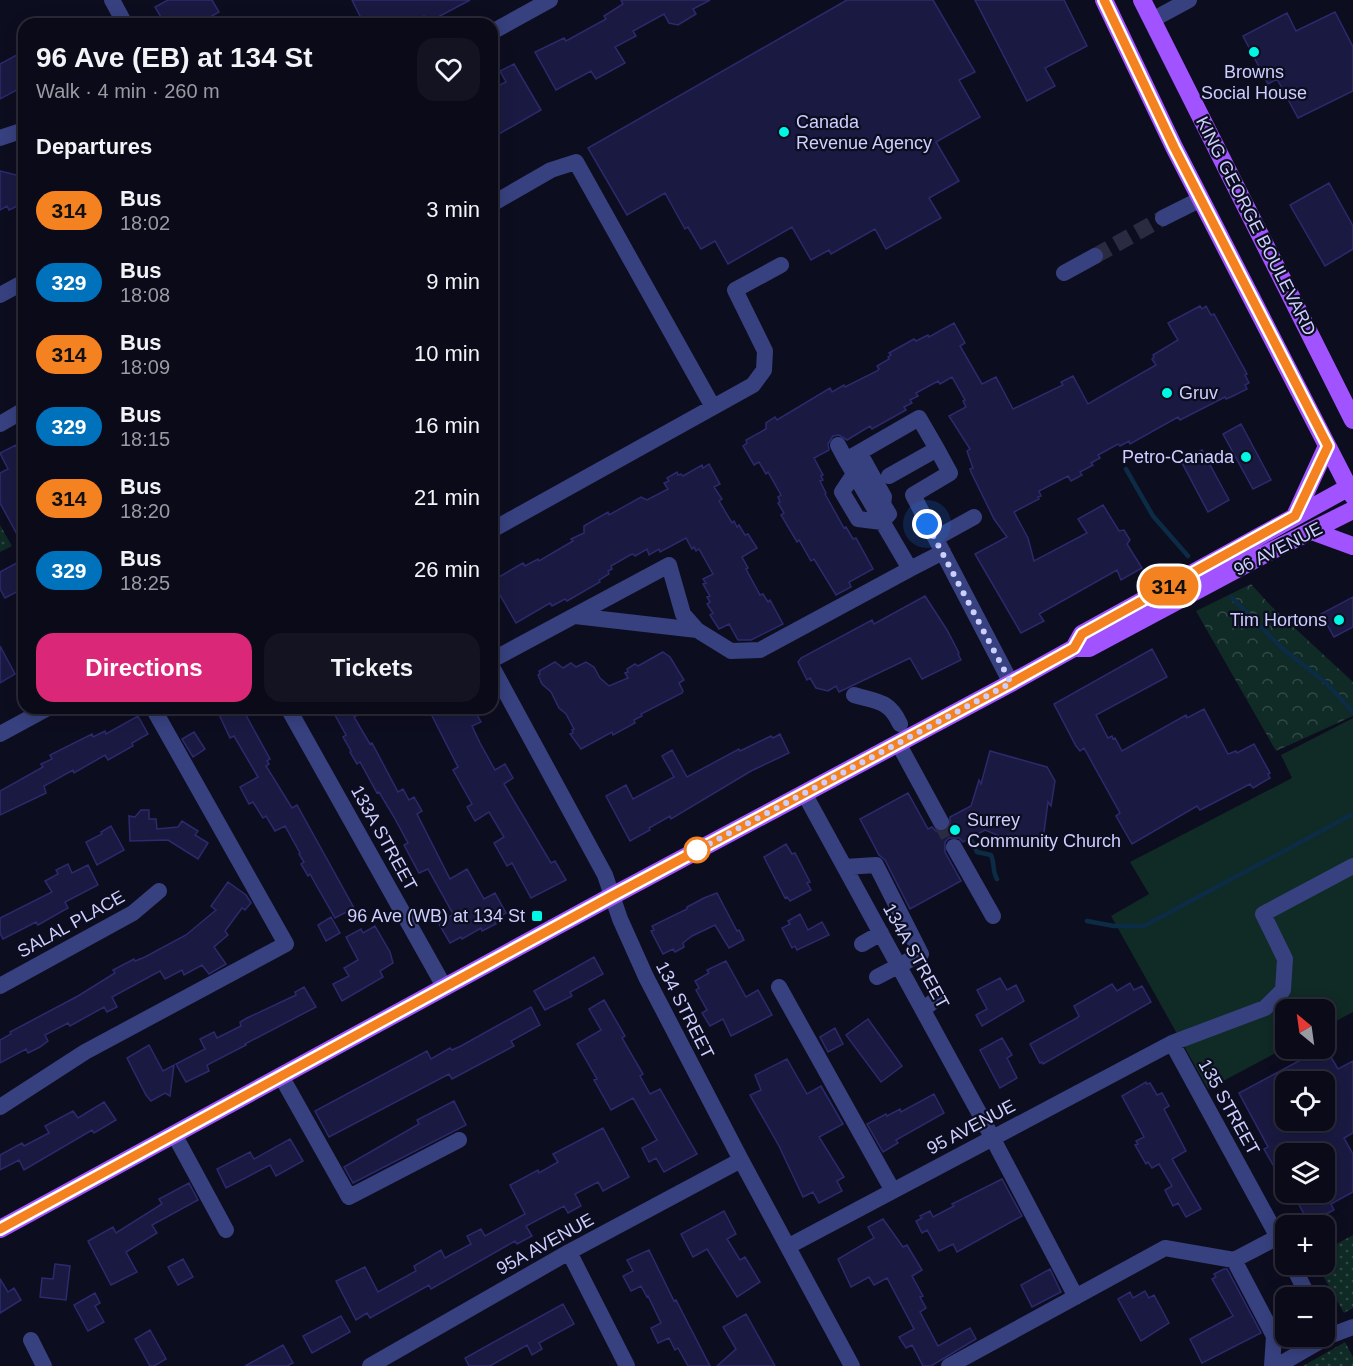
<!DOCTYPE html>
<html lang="en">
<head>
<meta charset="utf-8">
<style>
  :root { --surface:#0a0a18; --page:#131321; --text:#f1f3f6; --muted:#999aa2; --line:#2a2b37; --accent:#db2777 }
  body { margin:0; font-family:Arial,sans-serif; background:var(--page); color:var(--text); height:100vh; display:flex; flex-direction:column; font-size:22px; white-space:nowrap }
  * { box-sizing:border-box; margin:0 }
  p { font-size:20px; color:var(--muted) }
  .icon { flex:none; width:33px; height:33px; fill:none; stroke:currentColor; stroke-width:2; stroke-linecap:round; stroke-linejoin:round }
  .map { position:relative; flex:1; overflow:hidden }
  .sheet { position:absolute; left:18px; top:18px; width:480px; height:696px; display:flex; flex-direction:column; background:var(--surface); border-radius:18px; box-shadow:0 3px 15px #0003,0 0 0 2px var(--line) }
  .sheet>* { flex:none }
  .badge { padding:0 12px; border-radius:20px; font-size:21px; line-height:39px }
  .needle { width:39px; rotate:331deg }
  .buttons { position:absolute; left:1275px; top:999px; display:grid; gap:12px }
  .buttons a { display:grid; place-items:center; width:60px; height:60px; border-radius:12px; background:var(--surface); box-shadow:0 3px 15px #0003,0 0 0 2px var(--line); font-size:30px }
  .you { position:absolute; width:30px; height:30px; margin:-15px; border:4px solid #fff; border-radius:50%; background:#1a73e8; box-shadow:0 0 0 9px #1a73e833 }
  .map>.badge { position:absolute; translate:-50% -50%; box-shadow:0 0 0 3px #fff }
  h2 { padding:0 18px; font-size:22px; line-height:54px }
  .round { display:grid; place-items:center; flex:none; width:63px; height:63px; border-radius:18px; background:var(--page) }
  .summary { display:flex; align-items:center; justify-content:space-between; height:102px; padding:0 18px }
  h1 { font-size:28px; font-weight:700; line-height:45px }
  .action { display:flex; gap:12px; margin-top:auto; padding:12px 18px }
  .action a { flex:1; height:69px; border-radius:18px; background:var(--accent); color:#fff; font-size:24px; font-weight:700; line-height:69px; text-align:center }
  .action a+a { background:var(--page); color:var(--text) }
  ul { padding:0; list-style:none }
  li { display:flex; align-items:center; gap:18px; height:72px; padding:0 18px }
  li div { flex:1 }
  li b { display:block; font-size:22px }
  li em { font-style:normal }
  li .badge { min-width:66px; font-weight:700; text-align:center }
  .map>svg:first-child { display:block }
  .grass { fill:#102a25 }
  .forest { fill:url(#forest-crowns) }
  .park { fill:url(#park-dots) }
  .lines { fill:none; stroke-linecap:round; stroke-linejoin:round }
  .stream { stroke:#0c2c45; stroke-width:4.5 }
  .building { fill:#1a1941; stroke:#2c2a6d; stroke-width:1.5; fill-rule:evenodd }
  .minor-tunnel { stroke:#2a2a41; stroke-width:16; stroke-dasharray:16 8; stroke-linecap:butt }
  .minor { stroke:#37417f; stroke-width:16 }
  .major { stroke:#a153ff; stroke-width:18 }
  .line-casing { stroke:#fff; stroke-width:14 }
  .line { stroke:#f58220; stroke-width:9 }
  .walk { stroke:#cccfff; stroke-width:6; stroke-dasharray:0 10.8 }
  .poi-dot { fill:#00f7e4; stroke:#0d0d20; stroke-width:2 }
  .stop-dot { fill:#fff; stroke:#f58220; stroke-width:3 }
  .labels { text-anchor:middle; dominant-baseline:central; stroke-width:4.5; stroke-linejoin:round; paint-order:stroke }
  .poi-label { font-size:18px; fill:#cccfff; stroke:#0d0d20; text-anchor:start }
  .street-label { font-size:18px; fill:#cccfff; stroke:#0d0d20 }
</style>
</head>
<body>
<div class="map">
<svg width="1353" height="1366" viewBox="0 0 1353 1366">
  <defs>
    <pattern id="forest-crowns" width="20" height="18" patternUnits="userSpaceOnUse" patternTransform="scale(1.5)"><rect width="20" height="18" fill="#102a25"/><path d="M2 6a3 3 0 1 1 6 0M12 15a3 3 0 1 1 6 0" fill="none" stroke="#324846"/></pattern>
    <pattern id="park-dots" width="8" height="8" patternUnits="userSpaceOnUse" patternTransform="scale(1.5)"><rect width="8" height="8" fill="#102a25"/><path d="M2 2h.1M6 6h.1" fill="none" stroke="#324846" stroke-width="1.8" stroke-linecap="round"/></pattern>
  </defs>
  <rect width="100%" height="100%" fill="#0d0d20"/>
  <!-- grass -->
  <path class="grass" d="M1353,718v294l-28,15 -1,-17h-38l-1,38 -77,41 -97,-173 38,-22 -19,-32 162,-84 -11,-23z"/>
  <!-- forest -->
  <path class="forest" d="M1251,584l20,22 82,76v34l-77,35 -80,-140z"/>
  <!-- park -->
  <path class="park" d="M0,525l12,21 -12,6z
    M1353,1235v73l-9,5 -27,-48 7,-1 1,-14z
    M1345,1342l8,15v9h-50z"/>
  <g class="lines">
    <!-- stream -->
    <path class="stream" d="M1126,469l27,47 35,40
      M1231,597l51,51 43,34 28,30
      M972,841l5,11 14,3c4,9 1,16 6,24
      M1087,921l27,5h30l209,-112"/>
  </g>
  <!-- building -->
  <path class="building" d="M168,0h44l7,12 -21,12h-33l-10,-17z
    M352,0h118l-32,17 -12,4 -2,-5 -16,8h-44z
    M621,0h89l-17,9 3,5 -18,11 -9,-2 -5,-9 -31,17 3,5 -21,11 10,16 -29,16 -5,-8 -35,19 -21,-38 29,-14 2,3 40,-22 -2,-3 19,-12z
    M847,0h86l42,72 -16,8 21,37 -44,25 23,39 -30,17 12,20 -55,31 -11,-20 -44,25 -2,-4 -18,10 -19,-33 -64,37 -13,-23 -14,8 -13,-22 -3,2 -20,-36 -38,22 -39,-67z
    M975,0h89l23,46 -42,22 10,18 -28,15z
    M1335,12l18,35v44l-55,27 -21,-39 -9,5 -25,-48 44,-23 9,18z
    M24,51v35l-24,13v-35z
    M514,64l27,46 -49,28v-49l14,-7 -6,-11z
    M0,171l20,5 4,9v18l-15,7 -2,-4 -7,4z
    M1329,183l24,43v23l-28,17 -35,-61z
    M1200,306l2,3 4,-3 5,9 3,-1 33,60 -2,1 4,8 -4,2 2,4 -14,7 -7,3 -1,-2 -45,23 -2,-3 -48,27 -1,-3 -9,5 -2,-2 -20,11 2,3 -9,5 2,2 -13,7 2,3 -11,6 -3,-5 -29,15 2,5 -3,1 1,2 -25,13 14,26 6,23 53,-28 -9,-14 25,-14 16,26 5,-1 6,10 -3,4 15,24 -21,12 -4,-10 -78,44 5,7 -23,12 -46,-79 32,-17 -13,-18 -23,-47 -1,-3 3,-1 -6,-17 3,-2 -21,-33 17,-9 -3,-6 2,-1 -13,-23 -12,7 -2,-3 -22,12 2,3 -8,4 2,3 -8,4 2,3 -34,19 -2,-3 -23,14 -8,-5 -6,1 -5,8 1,6 -15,8 9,17 -2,1 2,4 -3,1 6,12 -1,1 19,34 2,-1 7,12 3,-1 17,31 -24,13 2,5 -15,8 -22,-36 -3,2 -12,-21 -2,2 -16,-27 3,-2 -6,-10 2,-1 -2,-5 3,-2 -13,-23 -2,2 -7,-12 -5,3 -11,-19 4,-3 -1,-3 20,-11v-6l9,-6 2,3 53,-32 2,4 12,-7 1,2 32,-16 2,-2 -2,-3 12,-7 -1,-2 3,-2 -2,-2 25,-14 2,2 12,-6 1,2 25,-14 11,20 -5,3 22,38 14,-7 17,32 50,-24 -2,-3 12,-6 15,28 68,-39 -4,-6 2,-2 -1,-2 25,-15 -10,-17z
    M1241,424l30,56 -18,9 -30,-55z
    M16,445l8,14v88l-24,-44v-30l8,-4 -8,-16z
    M1202,450l27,50 -21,12 -27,-51z
    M709,464l11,20 -6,3 8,12 -3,2 13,22 2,-2 3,6 2,-2 6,10 3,-1 9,14 -15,9 6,11 -2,1 13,24 1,2 3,-1 5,8 2,-2 13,24 -32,16h-13l-9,-16 -10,5 -9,-14 3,-2 -6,-9 3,-2 -3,-5 3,-1 -7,-12 3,-1 -3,-4 10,-5 -14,-25 -3,2 -2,-4 -2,2 -6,-11 -26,14 -1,-3 -10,6 -2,-6 -12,7 -2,-2 -3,1 -19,11 1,3 -4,2 1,3 -10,6 1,2 -33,19 -2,-2 -13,7 -2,-3 -34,20 -24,-42 31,-18 2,3 13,-7 1,2 34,-20 -2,-2 13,-6v-7l24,-14 1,3 32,-18 6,3 21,-11 -4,-6 5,-2 -2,-3 10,-6 1,3 3,-1 2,2 19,-11 1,3z
    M24,559v29l-19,10 -5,-9v-17z
    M925,596l22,34 12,23 -1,1 3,6 -39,19 -12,-21 -71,34 -3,-6 -8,5 -12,-3 -6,-10 -3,2 -9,-18 3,-4 71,-38 2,4z
    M1353,597v30l-19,10 -13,-23z
    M0,646l15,28 -15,9z
    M1152,649l15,28 -71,38 12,23 4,-2 1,3 2,-1 7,13 64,-36 1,3 17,-9 24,45 8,-3 1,2 17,-9 16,29 -2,1 2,4 -17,10 -3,-4 -50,26 -3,-4 -65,38 -16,-28 4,-3 -36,-65 -4,3 -4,-5 -22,-42z
    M663,652l7,5 14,23 -5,3 4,8 -1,2 -41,21 1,2 -8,4 1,3 -22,12 -1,-3 -31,17 -11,-15 3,-1 -1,-3 2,-1 -8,-15 -7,-6 -8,-16 -9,-8 -4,-9 2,-1 -1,-3 16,-9 8,6 8,-5 5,4 10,-5 8,5 6,11 9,8 19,-8 -3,-5 3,-1 -1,-3 8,-5 3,2z
    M216,708h26l28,51 -3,2 2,3 -3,2 26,42 5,-3 57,103 -19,10 -20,-35 -5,-9 -2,2 -7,-12 3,-2 -5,-8 1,-1 -15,-27 -10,5 -9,-15 -3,2 -10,-16 -4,2 -9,-17 18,-10 -24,-41 -4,2z
    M331,708h40l-17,9 16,27 2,-1 26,49 5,-3 6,11 5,-3 8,14 -5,3 33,65 17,-10 17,30 11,-6 11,20 -12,7 2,4 -14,7 -1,-3 -19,11 -1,-2 -11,6 -11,-19 14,-10 -25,-45 -9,4 -15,-28 4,-2 -14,-26 -15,-25 -2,1 -17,-31 -3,2 -7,-12 1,-1 -8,-14 3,-2z
    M428,708h45l8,14 -9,4 8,17 15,27 10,-6 8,14 -9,6 47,79 4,-2 11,19 -35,18 -19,-35 -5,3 -13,-23 10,-6 -15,-25 -14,9 -8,-14 5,-3 -19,-34 5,-3z
    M138,716l10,18 -16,9 1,3 -25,14 -3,-5 -31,18 -1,-3 -29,16 2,7 -46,22v-24l43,-24 -2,-3 11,-5 -2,-4 42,-21 1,3 12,-6 1,3z
    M194,732l11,17 -12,8 -11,-18z
    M780,734l9,19 -38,18 -80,48 -1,-3 -21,12 1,2 -20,11 -24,-45 20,-11 7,14 41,-22 -12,-21 10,-6 15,27 52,-28 1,2 31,-15 2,2z
    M990,751l57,16 8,14 -4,25 -3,-4 -6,45 -34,-12 4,6 -27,-11 -22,12 -4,-4h-10l-4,4v10l16,29 -51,28 -25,-49 -6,-5 -19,-36 48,-26 20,36 4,-2 4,4h9l5,-4v-10l21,-11 8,-26 2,4z
    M141,810h8v9h7l1,10 21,-2 4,-6 16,10 -3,4 13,8 -10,16 -30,-19 -38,1 -1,-25 6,1z
    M111,826l13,24 -27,15 -11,-23 16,-8 -1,-2z
    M786,844l6,10 3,-1 15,29 -3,1 4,7 -21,11 -3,-4 -2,1 -21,-41z
    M68,864l4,9 16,-8 10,20 -33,17 3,6 -30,17 -2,-3 -33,17 -3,-6v-15l52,-26 -7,-11 13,-7 -2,-4z
    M228,882l18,13 5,8 -6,7 -3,-2 -17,23 3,4 -14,12 12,17 -17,10 -7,-9 -18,10 -2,-5 -17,9 -5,-8 -48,26 5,10 -10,5 -3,-5 -34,19 -2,-3 -23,12 3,6 -8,6 -12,6 -2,-4 -26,14v-23l11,-6 -1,-2 68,-36 37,-23 -2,-3 21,-11 1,2 10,-4 41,-22 30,-25 -5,-4z
    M717,893l20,38 2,-1 5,10 -15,8 -14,-23 -23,11 -9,7 1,4 -9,5 -2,-3 -10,5 -12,-23 3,-1 -2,-4 35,-17v-2l17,-9z
    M800,914l8,16 14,-8 7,13 -32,15 -2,-4 -3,2 -10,-20 8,-4 -2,-3z
    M331,917l9,16 -14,8 -8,-16z
    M375,926l15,26 3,11 -13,8 3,6 -41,24 -9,-17 16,-8 -5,-8 14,-8 -12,-23 15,-8 2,4z
    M594,957l9,17 -33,18 2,4 -27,14 -11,-19z
    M726,961l20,36 12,-7 14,25 -41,21 -8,-17 -13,7 -8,-13 5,-3 -11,-20 3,-2 -4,-7 14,-8 -2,-3z
    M1000,978l7,12 9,-5 8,16 -42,25 -6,-11 11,-6 -10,-19z
    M1130,983l4,7 8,-4 9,16 -108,62 -1,-2 -2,1 -10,-19 47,-26 2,-2 -5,-10 38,-22 5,7z
    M304,987l12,20 -71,37 1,1 -39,20 2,6 -23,11 -10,-18 29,-15 -5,-10 14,-7 3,6 24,-12 -1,-4 7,-4 49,-23 -1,-3z
    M604,1000l21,36 -3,2 21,36 -3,2 10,18 10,-5 37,65 -33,18 -8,-14 -7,4 -7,-14 15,-8 -24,-42 -22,12 -17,-30 3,-1 -20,-35 24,-14 -12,-21z
    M531,1007l9,18 -29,16 3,5 -62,33 -3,-5 -120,63 -14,-26 112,-60 4,8 19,-11 2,2 9,-4z
    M868,1019l34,47 -21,16 -35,-47z
    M835,1028l8,16 -15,8 -8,-15z
    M1002,1038l10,17 -5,3 10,20 -17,10 -20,-38z
    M149,1045l14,26 11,-6 -4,31 -5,-3 -14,8 -5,-6 -19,-37z
    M1325,1047l13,22 15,-8v72l-9,5 9,16v38l-22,12 3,6 -25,13 -17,-31h32v-38h-38v34l-22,-39 4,-2 -29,-54zM1286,1082h38v38h-38z
    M787,1059l20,35 14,-8 22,38 -24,13 25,40 -7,4 5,10 -23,12 -6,-11 -10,5 -24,-51 -29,-51 11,-5 -6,-15z
    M1146,1082l1,2 3,-1 7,12 5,-2 7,13 -5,3 22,42 -14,8 29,50 -15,8 -8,-14 -5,3 -8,-16 7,-4 -13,-22 -7,4 -4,-6 -2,2 -11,-19 3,-1 -2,-3 8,-4 -22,-41z
    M934,1094l10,19 -48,27 2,3 -15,9 -16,-28 19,-10 1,2 13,-7 1,3z
    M454,1101l12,24 -113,58 -9,-16 75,-43 -2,-4z
    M104,1102l12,18 -22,13 -2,-3 -68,40 -5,-10 -19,10v-15l22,-12 2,3 25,-13 -4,-7 28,-15 5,7z
    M603,1128l26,49 -26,14 -5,-9 -23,12 6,12 -13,7 -4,-7 -38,20 6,10 -15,8 -2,-3 -84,48 -2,-4 -59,33 -3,-5 -11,7 -20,-39 29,-14 13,25 38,-21 -2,-5 27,-16 4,8 26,-14 -4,-8 14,-7 4,7 40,-22 -15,-29 28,-15 1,3 19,-11 -5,-8z
    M290,1139l13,22 -27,15 -6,-11 -44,23 -9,-19 33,-17 4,7z
    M1002,1179l20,37 -65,36 -4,-8 -14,7 -12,-21 -5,3 -6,-12 6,-3 -2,-2 10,-5 3,6 21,-11 -2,-2z
    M189,1183l9,17 -46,25 5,8 -31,19 11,20 -26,13 -23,-44 25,-14 3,6 46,-29 -3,-5z
    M724,1211l12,23 -9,5 13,21 5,-3 15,25 -23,15 -30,-48 -14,8 -12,-23z
    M883,1219l20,28 4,-2 15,25 -10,6 11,20 -3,1 6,11 -6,4 18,34 32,-18 6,11 -45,27h-8l-11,-21 -6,3 -7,-11 15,-8 -27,-51 -13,7 -5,-8 -18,10 -13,-28 36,-21 -6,-11z
    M649,1250l25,51 2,-1 34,66h-22l-10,-18 -3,2 -6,-12 -11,5 -7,-15 10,-5 -13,-27 -1,1 -6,-11 -10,5 -8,-15 10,-5 -6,-11z
    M183,1259l10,18 -15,8 -10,-18z
    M55,1264l15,2 -4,34 -26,-3 2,-19 11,1z
    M1050,1269l11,23 -29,15 -11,-22z
    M1224,1269h3l34,64 -59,30 -12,-24 43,-23 -21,-37 4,-2 -2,-3z
    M0,1279l8,13 6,-4 7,12 -21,13z
    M1145,1291l4,7 5,-3 15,28 -28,18 -23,-42 12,-7 3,6z
    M95,1293l5,10 -5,3 9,16 -16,9 -14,-26z
    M563,1304l11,20 -35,19 3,6 -10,6 -5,-10 -37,21h-21l-4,-8z
    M746,1314l29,52h-58l19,-17 -13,-22z
    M341,1316l9,16 -38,21 -9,-17z
    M150,1330l16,29 -12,7h-4l-15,-27z
    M283,1345l10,18 -6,3h-42z"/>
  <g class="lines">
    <!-- minor-tunnel -->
    <path class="minor-tunnel" d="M1095,256l68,-38
      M941,822l13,25"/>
    <!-- minor -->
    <path class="minor" d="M112,0l13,24
      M1152,20l37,-20
      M492,32l58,-32
      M0,138l24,-8
      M492,204l59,-34 25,-8 137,245
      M1163,218l38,-19
      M1064,273l31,-17
      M0,295l24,-13
      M0,424l24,-14
      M838,445l8,15
      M854,474l-12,18 16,27 24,3 7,-8 -6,-10 1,-7 -20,-36
      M889,476l48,-27 13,24 -37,22 98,188
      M492,530l261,-145 11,-15 1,-19 -30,-61 46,-25
      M936,538l38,-21
      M910,569l33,-17
      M575,616l122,14
      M492,660l177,-95 14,49 14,16 34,21 29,-1 150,-81 -64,-109 73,-42 18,31
      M492,667l113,208 15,44 26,58 95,183 111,206
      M854,695c23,7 35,5 46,29
      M288,708l157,280
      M0,734l48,-26
      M898,743l43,79
      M804,793l179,327 93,177
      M954,847l39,69
      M845,867l31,-2 45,89 -44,23
      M862,944l19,-11
      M0,986l133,-73 26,-22
      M779,987l114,204
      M923,1010l13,-11
      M1172,1043l114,209
      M281,1076l68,121 110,-57
      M0,1107l85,-55 201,-108 -133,-236
      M174,1134l52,96
      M789,1246l383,-203 93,-35 18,-18 2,-31 -22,-45 90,-48
      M569,1252l58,114
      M1234,1260l44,-23
      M1292,1264l17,34
      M31,1340l13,26
      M370,1366l199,-114 172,-92
      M949,1366l216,-118 69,12 40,76 -2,30
      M1277,1366l52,-30 24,-9"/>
    <!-- major -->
    <path class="major" d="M1104,0l70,147 179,349
      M1142,0l211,420
      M1295,516l32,-70
      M1312,531l41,15
      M1074,648h15l174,-93 90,-45
      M0,1229l612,-333 399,-213 63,-35 8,-14 271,-149"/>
  </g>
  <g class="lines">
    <defs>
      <path id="line" d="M0,1229l612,-333 399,-213 63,-35 8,-14 213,-118 33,-70 -154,-299 -70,-147"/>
    </defs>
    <!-- line casing -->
    <use href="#line" class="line-casing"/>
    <!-- line -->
    <use href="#line" class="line"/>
    <!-- walk -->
    <path class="walk" d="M697,850l-3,2 317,-169 -84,-159"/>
  </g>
  <!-- markers -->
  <g class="poi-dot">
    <circle cx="1254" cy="52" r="6"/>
    <circle cx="784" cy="132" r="6"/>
    <circle cx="1167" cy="393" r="6"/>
    <circle cx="1246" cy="457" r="6"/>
    <circle cx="1339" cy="620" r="6"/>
    <circle cx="955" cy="830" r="6"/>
    <rect x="531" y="910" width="12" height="12" rx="3"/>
  </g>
  <circle class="stop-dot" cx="697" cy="850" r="12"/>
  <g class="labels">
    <!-- poi labels -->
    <g class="poi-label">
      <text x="1254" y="72" text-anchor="middle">Browns<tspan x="1254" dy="21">Social House</tspan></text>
      <text x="796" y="122">Canada<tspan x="796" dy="21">Revenue Agency</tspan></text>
      <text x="1179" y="393">Gruv</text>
      <text x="1234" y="457" text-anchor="end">Petro-Canada</text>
      <text x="1327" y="620" text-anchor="end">Tim Hortons</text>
      <text x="967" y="820">Surrey<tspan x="967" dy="21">Community Church</tspan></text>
      <text x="525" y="916" text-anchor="end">96 Ave (WB) at 134 St</text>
    </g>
    <!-- street labels -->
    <g class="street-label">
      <text transform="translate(1256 226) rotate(63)">KING GEORGE BOULEVARD</text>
      <text transform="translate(1278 549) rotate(-27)">96 AVENUE</text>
      <text transform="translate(384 838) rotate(61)">133A STREET</text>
      <text transform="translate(71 924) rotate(-29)">SALAL PLACE</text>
      <text transform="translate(916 956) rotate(61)">134A STREET</text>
      <text transform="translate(685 1010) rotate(63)">134 STREET</text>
      <text transform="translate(1229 1107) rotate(61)">135 STREET</text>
      <text transform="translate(971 1127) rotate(-28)">95 AVENUE</text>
      <text transform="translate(545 1244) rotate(-29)">95A AVENUE</text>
    </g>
  </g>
</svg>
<div class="buttons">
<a><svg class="needle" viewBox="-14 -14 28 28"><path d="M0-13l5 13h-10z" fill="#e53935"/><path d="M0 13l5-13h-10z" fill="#999aa2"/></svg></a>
<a><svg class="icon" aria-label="locate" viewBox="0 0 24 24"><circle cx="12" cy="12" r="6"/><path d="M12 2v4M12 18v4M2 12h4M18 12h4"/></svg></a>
<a><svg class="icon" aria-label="layers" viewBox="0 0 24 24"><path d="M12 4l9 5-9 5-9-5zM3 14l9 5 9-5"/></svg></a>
<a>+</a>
<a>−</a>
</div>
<div class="you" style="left:927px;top:524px"></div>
<b class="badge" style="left:1169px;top:586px;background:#f58220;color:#111">314</b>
<section class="sheet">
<div class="summary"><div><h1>96 Ave (EB) at 134 St</h1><p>Walk · 4 min · 260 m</p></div><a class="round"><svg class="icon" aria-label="heart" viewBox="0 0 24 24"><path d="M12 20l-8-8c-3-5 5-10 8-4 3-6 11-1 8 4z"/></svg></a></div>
<h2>Departures</h2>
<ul>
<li><span class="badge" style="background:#f58220;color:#111">314</span><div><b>Bus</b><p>18:02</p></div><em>3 min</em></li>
<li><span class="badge" style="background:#0072bc;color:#fff">329</span><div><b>Bus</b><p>18:08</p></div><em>9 min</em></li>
<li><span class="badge" style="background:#f58220;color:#111">314</span><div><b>Bus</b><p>18:09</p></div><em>10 min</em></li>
<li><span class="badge" style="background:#0072bc;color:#fff">329</span><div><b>Bus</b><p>18:15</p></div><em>16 min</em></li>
<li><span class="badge" style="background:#f58220;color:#111">314</span><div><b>Bus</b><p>18:20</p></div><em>21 min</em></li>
<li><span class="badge" style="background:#0072bc;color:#fff">329</span><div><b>Bus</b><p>18:25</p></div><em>26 min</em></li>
</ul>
<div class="action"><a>Directions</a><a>Tickets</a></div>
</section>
</div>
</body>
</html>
